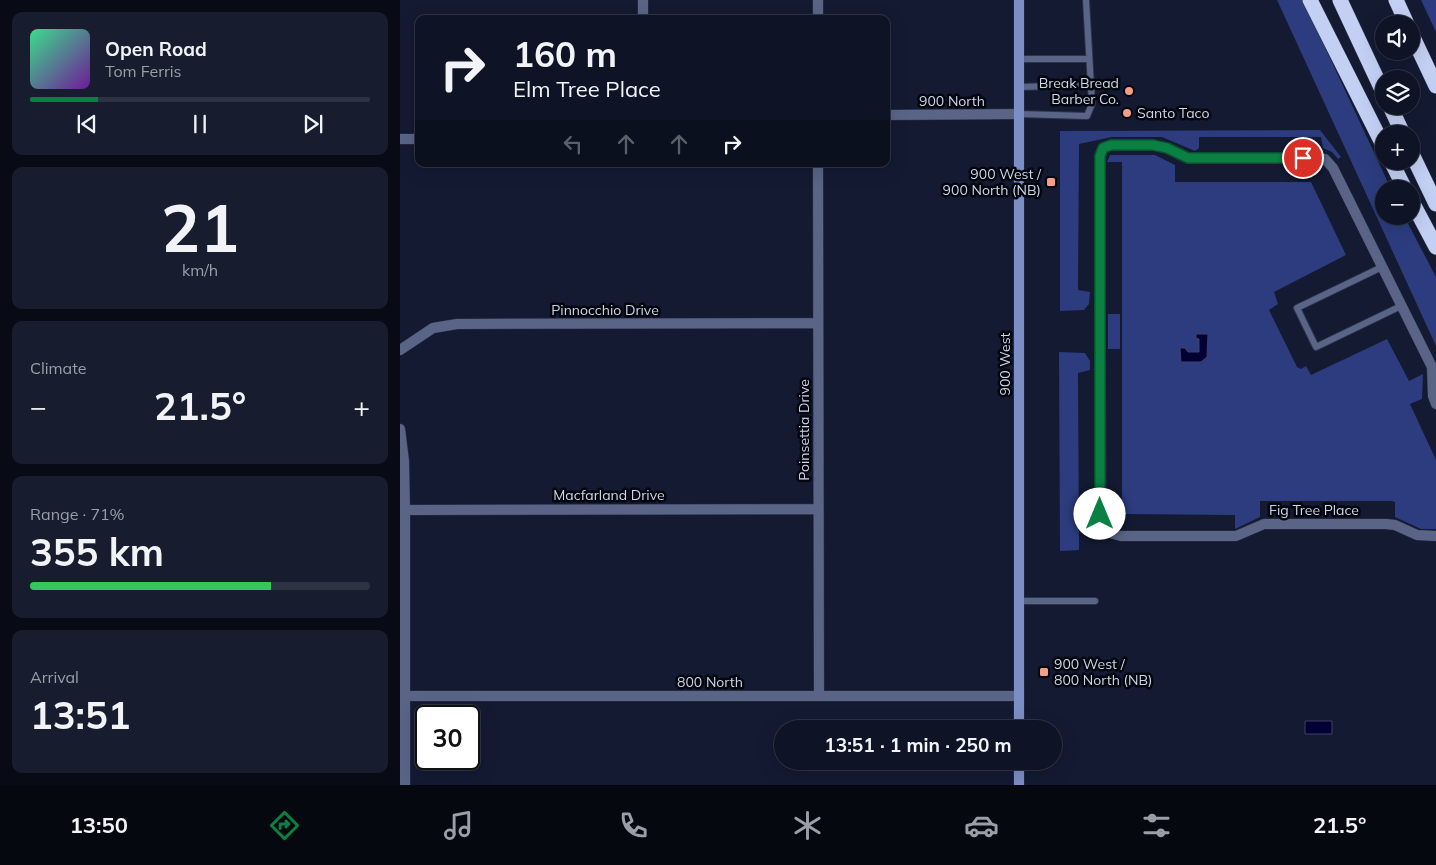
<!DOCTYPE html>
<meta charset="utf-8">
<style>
body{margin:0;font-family:Mulish,sans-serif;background:#171d2e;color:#f1f3f6;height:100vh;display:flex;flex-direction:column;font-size:19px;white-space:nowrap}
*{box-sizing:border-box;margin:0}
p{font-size:16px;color:#9b9ea7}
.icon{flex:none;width:28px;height:28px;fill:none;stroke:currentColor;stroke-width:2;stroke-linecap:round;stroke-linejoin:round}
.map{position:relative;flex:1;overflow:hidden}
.drawer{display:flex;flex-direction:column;gap:12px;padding:12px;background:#080b15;width:400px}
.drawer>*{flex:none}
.top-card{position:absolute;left:15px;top:15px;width:475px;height:152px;border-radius:10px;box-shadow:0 5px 20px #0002,0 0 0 1px #2e3343;background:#0e1426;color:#f1f3f6;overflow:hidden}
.tools{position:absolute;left:975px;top:15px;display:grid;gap:10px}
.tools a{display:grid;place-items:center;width:45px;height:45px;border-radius:50%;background:#0e1426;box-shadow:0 5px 20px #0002,0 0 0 1px #2e3343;font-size:25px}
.speed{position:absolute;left:15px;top:705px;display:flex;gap:10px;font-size:25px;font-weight:700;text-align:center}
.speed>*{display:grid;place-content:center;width:65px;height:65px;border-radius:50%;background:#0e1426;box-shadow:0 5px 20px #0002,0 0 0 1px #2e3343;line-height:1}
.speed .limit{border:2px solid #111;border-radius:8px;background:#fff;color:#111}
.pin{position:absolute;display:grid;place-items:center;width:42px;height:42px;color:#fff;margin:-21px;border:2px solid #fff;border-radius:50%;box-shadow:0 1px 5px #0007}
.me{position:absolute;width:55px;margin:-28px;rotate:0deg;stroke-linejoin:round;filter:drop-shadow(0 0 4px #0008)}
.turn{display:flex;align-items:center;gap:18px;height:105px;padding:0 15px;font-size:22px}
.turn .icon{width:65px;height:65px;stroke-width:2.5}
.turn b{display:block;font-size:35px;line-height:42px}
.lanes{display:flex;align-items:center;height:48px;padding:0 15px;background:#0003;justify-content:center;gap:25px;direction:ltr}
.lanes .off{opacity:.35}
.big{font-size:38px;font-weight:700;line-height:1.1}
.drawer .card{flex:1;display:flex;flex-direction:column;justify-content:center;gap:8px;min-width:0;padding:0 18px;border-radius:10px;background:#171d2e}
.drawer .dial{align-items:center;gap:0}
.dial b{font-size:65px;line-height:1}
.song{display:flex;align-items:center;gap:15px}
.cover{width:60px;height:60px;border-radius:8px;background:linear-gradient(135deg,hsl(150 70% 55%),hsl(280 70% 35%))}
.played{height:5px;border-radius:2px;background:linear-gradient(90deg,#0b8043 20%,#2e3343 20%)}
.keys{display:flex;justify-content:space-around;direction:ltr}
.heat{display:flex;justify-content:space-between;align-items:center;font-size:28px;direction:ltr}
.charge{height:8px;border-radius:4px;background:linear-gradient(90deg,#34c759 71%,#2e3343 0)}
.trip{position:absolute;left:374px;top:720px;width:288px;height:50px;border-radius:25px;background:#0e1426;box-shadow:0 5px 20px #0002,0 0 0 1px #2e3343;font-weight:700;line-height:50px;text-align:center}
.dock{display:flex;height:80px;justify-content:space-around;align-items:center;background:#06080f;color:#9b9ea7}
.dock .icon{width:35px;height:35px}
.dock .selected{color:#0b8043}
.dock b{font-size:22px;color:#f1f3f6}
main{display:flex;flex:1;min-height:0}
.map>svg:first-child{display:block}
</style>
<main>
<section class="drawer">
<div class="card">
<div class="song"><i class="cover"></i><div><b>Open Road</b><p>Tom Ferris</p></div></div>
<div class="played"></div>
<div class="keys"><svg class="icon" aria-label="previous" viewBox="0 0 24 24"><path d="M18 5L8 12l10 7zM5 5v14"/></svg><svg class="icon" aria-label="pause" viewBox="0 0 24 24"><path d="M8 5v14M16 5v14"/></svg><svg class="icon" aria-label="next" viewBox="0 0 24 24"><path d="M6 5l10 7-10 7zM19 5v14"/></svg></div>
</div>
<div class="card dial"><b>21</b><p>km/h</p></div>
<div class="card"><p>Climate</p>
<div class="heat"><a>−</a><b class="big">21.5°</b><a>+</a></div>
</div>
<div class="card"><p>Range · 71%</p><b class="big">355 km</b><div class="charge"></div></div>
<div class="card"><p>Arrival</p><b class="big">13:51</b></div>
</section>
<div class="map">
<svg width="1036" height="785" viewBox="0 0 1036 785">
<rect width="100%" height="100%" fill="#131a32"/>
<!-- green -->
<path fill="#2c3c7e" d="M 877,0 L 903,0 L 991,189 L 984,189 L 984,216 L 1004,216 L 1036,277 L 1036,346 Z
M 1021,0 L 1036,0 L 1036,32 Z
M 920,130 L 941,157 L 938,159 L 932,152 L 923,148 L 921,137 L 799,137 L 799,148 L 795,151 L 762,137 L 712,137 L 679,144 L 678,290 L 690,292 L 689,304 L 684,310 L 660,311 L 660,131 Z
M 710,155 L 755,155 L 775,165 L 775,182 L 911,182 L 946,255 L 874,292 L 878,304 L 869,310 L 897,367 L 901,369 L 906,366 L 911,375 L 987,339 L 1009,381 L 1023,374 L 1022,399 L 1010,404 L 1036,460 L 1036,529 L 1021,529 L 995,517 L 995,502 L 992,501 L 860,501 L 860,517 L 835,529 L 835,515 L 722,514 L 722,162 L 707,162 Z
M 708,314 L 720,314 L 720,349 L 708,349 Z
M 659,352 L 685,353 L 690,361 L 690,370 L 678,373 L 679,550 L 660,551 Z"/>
<!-- water -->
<path fill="#030034" stroke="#404069" d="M 796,334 L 808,334 L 807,357 L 801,362 L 781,362 L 780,348 L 785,348 L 788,352 L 799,352 L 799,339 L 796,338 Z
M 905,721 L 932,721 L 932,734 L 905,734 Z"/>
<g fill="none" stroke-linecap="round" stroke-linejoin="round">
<!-- service casing -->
<g stroke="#2d344b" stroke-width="8">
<path id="service" d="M 619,59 L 689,59
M 619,87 L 691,85
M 619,114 L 687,116 L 692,104 L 686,0
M 982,267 L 897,308 L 916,347 L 1001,306
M 619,601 L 695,601"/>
</g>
<!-- minor casing -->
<g stroke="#2d344b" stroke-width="11">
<path id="minor" d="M 418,0 L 418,19
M 243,19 L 243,0
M 486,115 L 619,114
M 0,139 L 19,139
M 418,164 L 419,696
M 0,350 L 33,328 L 57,324 L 418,323
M 1036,404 L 1033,396 L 1032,367 L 933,168 L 925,159 L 788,158 L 767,148 L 753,145 L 711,145 L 703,148 L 700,156 L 701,515 L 703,531 L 721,536 L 836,536 L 864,524 L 986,524 L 995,525 L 1017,535 L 1036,536
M 0,429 L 4,461 L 5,510 L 5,785
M 0,510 L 418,509
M 0,696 L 619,696"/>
</g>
<!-- secondary casing -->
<g stroke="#2d344b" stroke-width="11">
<path id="secondary" d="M 619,0 L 619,729
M 619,761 L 619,785"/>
</g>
<!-- motorway casing -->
<g stroke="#2d344b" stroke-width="16">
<path id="motorway" d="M 910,0 L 984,147
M 940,0 L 984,94
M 996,0 L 1007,24
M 1011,33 L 1036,86
M 990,106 L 1003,134
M 1011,152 L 1036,204
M 991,161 L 1005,189
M 1011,200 L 1036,247"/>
</g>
<!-- service -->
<use href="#service" stroke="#596487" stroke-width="6"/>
<!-- minor -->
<use href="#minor" stroke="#596487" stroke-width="10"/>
<!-- secondary -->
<use href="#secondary" stroke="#7c8ec6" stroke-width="10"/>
<!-- motorway -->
<use href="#motorway" stroke="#c3cff3" stroke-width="15"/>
</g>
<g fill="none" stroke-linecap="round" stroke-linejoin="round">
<!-- route casing -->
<g stroke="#07532c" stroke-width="12">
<path id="route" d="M 700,514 L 700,156 L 703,148 L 711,145 L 753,145 L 767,148 L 788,158 L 903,158"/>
</g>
<!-- route -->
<use href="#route" stroke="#0b8043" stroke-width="9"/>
</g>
<!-- markers -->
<g fill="#f49e88" stroke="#04060f" stroke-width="2">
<circle cx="729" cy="91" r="5"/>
<circle cx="727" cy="113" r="5"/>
<rect x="646" y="177" width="10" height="10" rx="2.5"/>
<rect x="639" y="667" width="10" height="10" rx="2.5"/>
</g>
<g text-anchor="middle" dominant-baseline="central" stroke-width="5" stroke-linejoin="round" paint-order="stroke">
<!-- poi labels -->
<g font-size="14" fill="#cfd5e5" stroke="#04060f" text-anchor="end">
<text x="719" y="83">Break Bread<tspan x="719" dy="16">Barber Co.</tspan></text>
<text x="737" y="113" text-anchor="start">Santo Taco</text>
<text x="641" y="174">900 West /<tspan x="641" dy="16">900 North (NB)</tspan></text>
<text x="654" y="664" text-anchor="start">900 West /<tspan x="654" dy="16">800 North (NB)</tspan></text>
</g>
<!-- street labels -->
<g font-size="14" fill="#cfd5e5" stroke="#04060f">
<text x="552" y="101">900 North</text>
<text x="205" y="310">Pinnocchio Drive</text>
<text transform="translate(605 364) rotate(-90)">900 West</text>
<text transform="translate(404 430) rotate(-90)">Poinsettia Drive</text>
<text x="209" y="495">Macfarland Drive</text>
<text x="914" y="510">Fig Tree Place</text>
<text x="310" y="682">800 North</text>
</g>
</g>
</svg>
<div class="tools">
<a><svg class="icon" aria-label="sound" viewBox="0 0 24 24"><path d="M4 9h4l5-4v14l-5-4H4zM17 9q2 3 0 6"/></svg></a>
<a><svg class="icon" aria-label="layers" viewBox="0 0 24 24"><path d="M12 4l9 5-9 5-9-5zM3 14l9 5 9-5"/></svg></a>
<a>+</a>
<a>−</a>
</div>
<div class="speed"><div class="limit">30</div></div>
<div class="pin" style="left:903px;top:158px;background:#d93025"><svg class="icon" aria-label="arrive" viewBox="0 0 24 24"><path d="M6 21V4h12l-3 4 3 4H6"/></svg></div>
<svg class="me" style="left:700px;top:514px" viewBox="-20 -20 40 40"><circle r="19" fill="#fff"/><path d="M0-13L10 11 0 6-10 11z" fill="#0b8043"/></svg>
<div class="trip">13:51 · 1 min · 250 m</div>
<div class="top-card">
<div class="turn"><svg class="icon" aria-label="right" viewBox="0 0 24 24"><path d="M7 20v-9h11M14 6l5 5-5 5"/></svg><div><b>160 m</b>Elm Tree Place</div></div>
<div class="lanes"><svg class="icon off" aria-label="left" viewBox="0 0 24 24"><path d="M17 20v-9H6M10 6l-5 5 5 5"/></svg><svg class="icon off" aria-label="ahead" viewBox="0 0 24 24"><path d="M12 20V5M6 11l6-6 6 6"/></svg><svg class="icon off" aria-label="ahead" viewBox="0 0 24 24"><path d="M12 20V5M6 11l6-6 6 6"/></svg><svg class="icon" aria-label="right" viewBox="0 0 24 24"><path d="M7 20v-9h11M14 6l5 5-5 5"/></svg></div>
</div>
</div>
</main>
<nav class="dock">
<b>13:50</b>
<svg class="icon selected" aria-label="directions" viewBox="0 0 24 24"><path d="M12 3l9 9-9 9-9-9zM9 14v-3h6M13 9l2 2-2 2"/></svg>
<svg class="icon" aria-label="music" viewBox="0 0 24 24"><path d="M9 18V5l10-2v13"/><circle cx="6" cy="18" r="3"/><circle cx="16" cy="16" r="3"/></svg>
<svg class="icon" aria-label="phone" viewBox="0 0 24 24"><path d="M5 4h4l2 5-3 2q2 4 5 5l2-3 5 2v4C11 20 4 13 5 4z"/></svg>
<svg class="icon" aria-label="climate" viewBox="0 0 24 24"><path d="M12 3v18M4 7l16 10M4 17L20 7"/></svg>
<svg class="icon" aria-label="car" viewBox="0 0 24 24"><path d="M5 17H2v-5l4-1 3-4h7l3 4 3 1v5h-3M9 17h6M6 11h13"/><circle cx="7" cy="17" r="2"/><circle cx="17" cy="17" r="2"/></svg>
<svg class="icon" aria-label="filters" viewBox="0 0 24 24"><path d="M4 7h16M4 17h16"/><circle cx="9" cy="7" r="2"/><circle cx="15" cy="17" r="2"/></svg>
<b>21.5°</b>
</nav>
